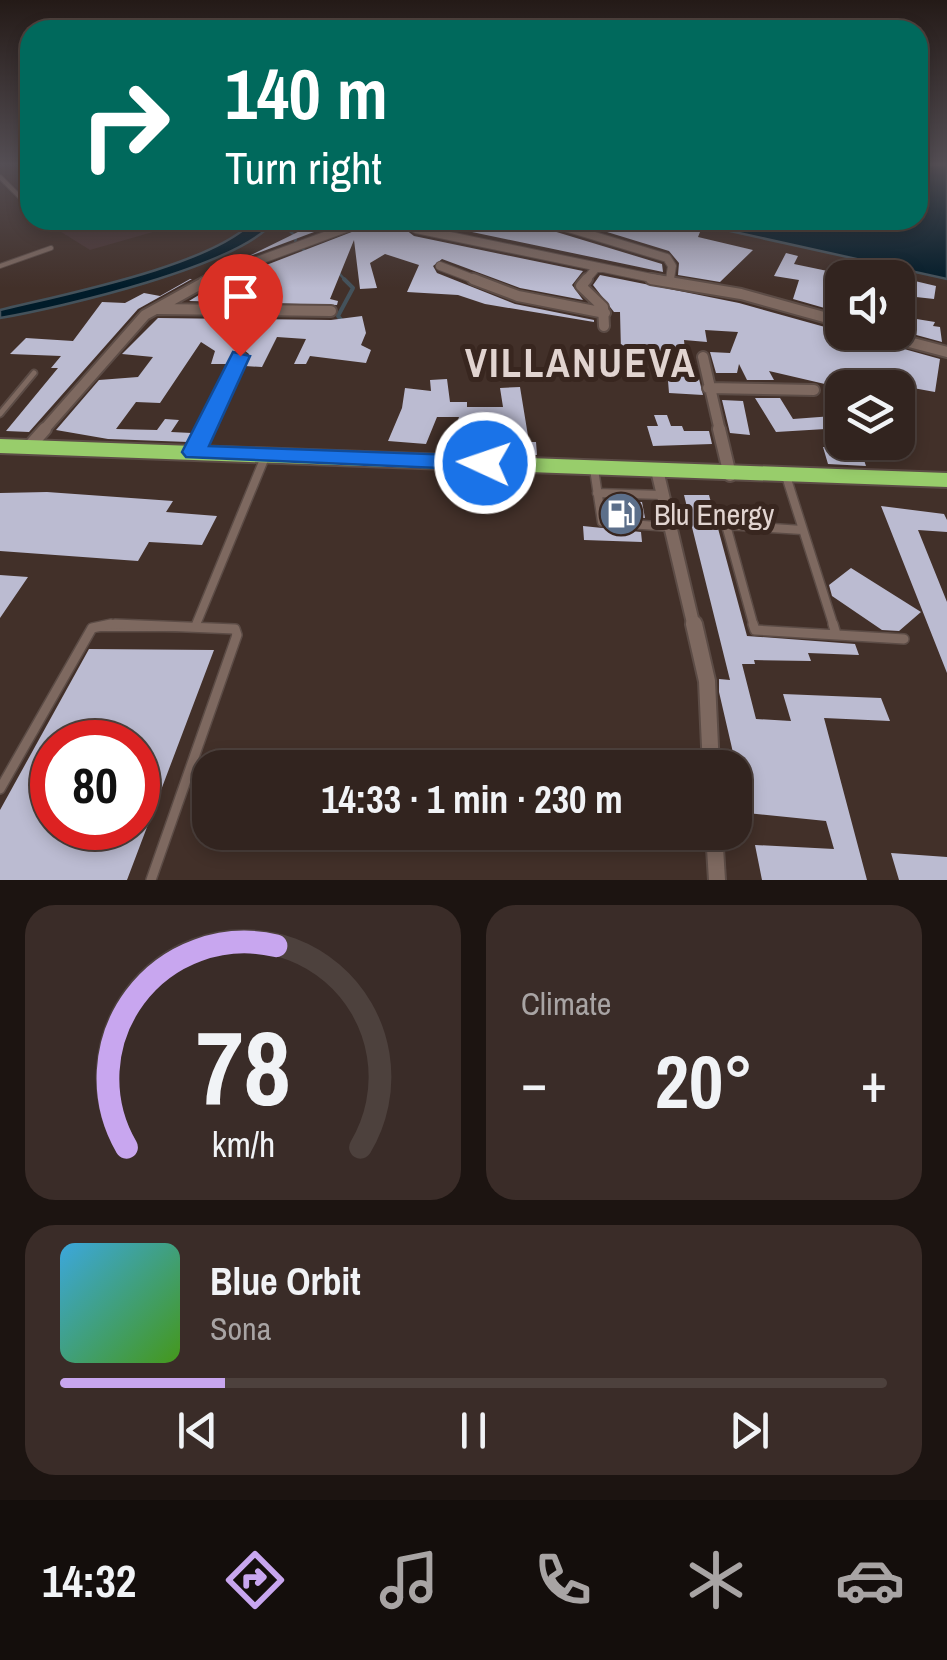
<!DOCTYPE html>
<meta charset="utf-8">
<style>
body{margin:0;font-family:"Archivo Narrow",sans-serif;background:#3a2c28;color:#f1f3f6;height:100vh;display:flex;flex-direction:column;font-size:38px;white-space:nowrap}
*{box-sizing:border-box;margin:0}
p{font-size:32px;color:#a8a4a4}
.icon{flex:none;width:55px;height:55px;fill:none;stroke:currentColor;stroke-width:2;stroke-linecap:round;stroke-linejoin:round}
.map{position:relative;height:880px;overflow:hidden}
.sheet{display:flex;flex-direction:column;gap:25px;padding:25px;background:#1c1411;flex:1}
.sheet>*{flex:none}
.hud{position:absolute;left:20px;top:20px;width:908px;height:210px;border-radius:30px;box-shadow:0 5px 15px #0003,0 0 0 2px #4d413d;background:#00695c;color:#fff;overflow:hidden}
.controls{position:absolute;left:825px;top:260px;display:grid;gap:20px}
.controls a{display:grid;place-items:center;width:90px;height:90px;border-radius:20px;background:#32241f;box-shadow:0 5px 15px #0003,0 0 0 2px #4d413d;font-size:50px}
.speed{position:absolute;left:30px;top:720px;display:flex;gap:20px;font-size:50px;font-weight:700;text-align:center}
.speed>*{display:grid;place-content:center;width:130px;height:130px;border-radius:50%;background:#32241f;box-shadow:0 5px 15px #0003,0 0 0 2px #4d413d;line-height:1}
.speed .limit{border:15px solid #d22;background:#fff;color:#111}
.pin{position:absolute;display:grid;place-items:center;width:85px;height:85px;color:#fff;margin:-102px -42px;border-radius:50% 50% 50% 0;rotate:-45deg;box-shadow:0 0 10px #0007}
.pin .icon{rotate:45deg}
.me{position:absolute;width:110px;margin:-55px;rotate:273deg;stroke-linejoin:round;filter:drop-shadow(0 0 8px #0008)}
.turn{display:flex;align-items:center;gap:35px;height:210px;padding:0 40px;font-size:45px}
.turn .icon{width:130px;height:130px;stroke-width:2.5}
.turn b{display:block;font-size:70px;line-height:85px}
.big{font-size:75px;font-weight:800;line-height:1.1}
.sheet .card{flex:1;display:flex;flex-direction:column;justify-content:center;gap:15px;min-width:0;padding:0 35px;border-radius:30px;background:#3a2c28}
.sheet .dial{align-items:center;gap:0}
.dial svg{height:260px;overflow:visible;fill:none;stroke:#4d413d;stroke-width:7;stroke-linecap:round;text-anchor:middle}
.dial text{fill:#f1f3f6;stroke:none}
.song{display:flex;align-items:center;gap:30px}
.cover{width:120px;height:120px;border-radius:15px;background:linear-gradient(135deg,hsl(200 70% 55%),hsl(100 70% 35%))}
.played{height:10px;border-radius:5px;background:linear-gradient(90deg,#c8a6ef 20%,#4d413d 20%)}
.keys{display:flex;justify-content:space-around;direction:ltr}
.heat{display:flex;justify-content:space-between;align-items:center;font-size:55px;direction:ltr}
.sheet .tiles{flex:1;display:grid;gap:25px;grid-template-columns:1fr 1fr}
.card:last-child{grid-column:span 2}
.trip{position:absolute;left:192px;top:750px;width:560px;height:100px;border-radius:30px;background:#32241f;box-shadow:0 5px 15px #0003,0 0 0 2px #4d413d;font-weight:800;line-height:100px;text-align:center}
.dock{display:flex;height:160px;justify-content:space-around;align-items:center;background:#140e0c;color:#a8a4a4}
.dock .icon{width:70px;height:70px}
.dock .current{color:#c8a6ef}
.dock b{font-size:45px;color:#f1f3f6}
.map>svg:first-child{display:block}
</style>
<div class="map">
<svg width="947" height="880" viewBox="0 0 947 880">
<rect width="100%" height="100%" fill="#423029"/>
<!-- industrial -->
<path fill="#4b3635" d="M 42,220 L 195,220 L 90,250 Z"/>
<!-- water -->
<path fill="#001b29" stroke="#44525b" stroke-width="2.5" d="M 918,165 L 947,165 L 947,279 L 680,220 L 918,220 Z
M 254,220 L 275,220 C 242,266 58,308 0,318 L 0,310 C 61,295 215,265 254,220 Z"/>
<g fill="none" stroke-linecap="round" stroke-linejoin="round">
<!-- stream-far1 -->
<path stroke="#44525b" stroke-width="2.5" d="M 269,222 L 284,225 L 296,237 L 295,244 L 308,253
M 337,271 L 346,281"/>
<!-- stream -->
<path stroke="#44525b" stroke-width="4" d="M 342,321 L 338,316 L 353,288 L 344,279"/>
</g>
<!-- building -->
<path fill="#bbbbd1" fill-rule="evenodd" d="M 285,220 L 346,220 L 247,257 L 304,229 Z
M 381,220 L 393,220 L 414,236 L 583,271 L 572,285 L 583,300 L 520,288 L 442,259 L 433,266 L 437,273 L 515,304 L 594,320 L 594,322 L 485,304 L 458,295 L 407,292 L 419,265 L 385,254 L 370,263 L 377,288 L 360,289 L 354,240 L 330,299 L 338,301 L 337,305 L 189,301 L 217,284 L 375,223 L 381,225 Z
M 415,220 L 535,220 L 540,227 L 662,264 L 663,272 Z
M 568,220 L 623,220 L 619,223 L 645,229 L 650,224 L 688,229 L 700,232 L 698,237 L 753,250 L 720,282 L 678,275 L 679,263 L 669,251 Z
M 786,253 L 798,256 L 794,264 L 842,274 L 842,313 L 793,299 L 799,280 L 774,276 Z
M 600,275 L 739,303 L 940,359 L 935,392 L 902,386 L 915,410 L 901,409 L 898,388 L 842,388 L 769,371 L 774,380 L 747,380 L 739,364 L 737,373 L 716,373 L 710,352 L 730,353 L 738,332 L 705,330 L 707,342 L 684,340 L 686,362 L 695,363 L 703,395 L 669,393 L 666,356 L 621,351 L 620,312 L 614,312 L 593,285 Z
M 898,277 L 936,286 L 934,299 L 898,295 Z
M 190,279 L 192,279 L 138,309 L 29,432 L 6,431 L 58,368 L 51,368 L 61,356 L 10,354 L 26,338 L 73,341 L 102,302 L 125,303 L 144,293 L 160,296 Z
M 362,316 L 366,333 L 361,345 L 371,350 L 366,363 L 310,356 L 306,364 L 294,364 L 306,339 L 277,337 L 262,367 L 245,366 L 249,354 L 240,347 L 226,364 L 211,364 L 215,351 L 201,342 L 160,403 L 136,402 L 116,429 L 157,430 L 165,419 L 179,420 L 171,432 L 192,433 L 188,442 L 108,439 L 56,430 L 99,380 L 138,377 L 153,357 L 122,354 L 158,318 L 331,320 Z
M 898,316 L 935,322 L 933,326 L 940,327 L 942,342 L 898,330 Z
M 447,379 L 450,402 L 467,402 L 467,407 L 503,407 L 500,388 L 520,387 L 529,442 L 536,442 L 537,455 L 504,453 L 502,438 L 452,438 L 459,417 L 437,417 L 426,444 L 388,441 L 402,408 L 405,388 L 431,391 L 430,380 Z
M 755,398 L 780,398 L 793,419 L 833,416 L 842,428 L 776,432 Z
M 722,400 L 743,401 L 750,435 L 730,433 Z
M 654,415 L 667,415 L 671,426 L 682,426 L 684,431 L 709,431 L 712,444 L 653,446 L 647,426 L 658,426 Z
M 823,447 L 861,451 L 866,466 L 828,464 Z
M 47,492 L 173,501 L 166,512 L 217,516 L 202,545 L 149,542 L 138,561 L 0,551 L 0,493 Z
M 684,495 L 709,495 L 747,636 L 855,644 L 859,655 L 808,653 L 811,661 L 754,660 L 755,664 L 742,664 L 756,719 L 791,721 L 783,694 L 881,698 L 890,721 L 824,718 L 867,880 L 762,880 L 755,845 L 834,849 L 826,821 L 747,813 L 719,692 L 719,679 L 730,680 Z
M 608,501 L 642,502 L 645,518 L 609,515 Z
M 881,506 L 944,514 L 947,520 L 947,532 L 918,530 L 947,602 L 947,673 Z
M 583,526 L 641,532 L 642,542 L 584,540 Z
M 851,568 L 921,612 L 899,631 L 882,630 L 832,596 L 829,585 Z
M 0,575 L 28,577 L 0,618 Z
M 89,649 L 214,650 L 127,880 L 0,880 L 0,810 ZM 52,742 L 138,742 L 138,828 L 52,828 Z
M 891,853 L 947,857 L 947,880 L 899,880 Z"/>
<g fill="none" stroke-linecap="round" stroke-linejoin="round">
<!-- lane-far3 casing -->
<g stroke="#5c4c46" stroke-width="6">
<path id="lane-far3" d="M 0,177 L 30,207
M 0,266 L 51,248"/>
</g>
<!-- lane-far2 casing -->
<g stroke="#5c4c46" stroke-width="9">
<path id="lane-far2" d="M 0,414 L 34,373"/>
</g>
<!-- lane-far1 casing -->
<g stroke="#5c4c46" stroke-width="11">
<path id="lane-far1" d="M 594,469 L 602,522 L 670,527
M 786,476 L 834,627
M 597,493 L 662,495
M 99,627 L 177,627
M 195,627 L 265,457
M 754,627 L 726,525 L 802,530"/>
</g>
<!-- lane casing -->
<g stroke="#5c4c46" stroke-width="12">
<path id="lane" d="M 115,624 L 235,629 L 237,635 L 151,880
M 753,624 L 755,630 L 904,639
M 833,624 L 836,634
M 0,789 L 92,628 L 111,624"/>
</g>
<!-- street-far3 casing -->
<g stroke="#5c4c46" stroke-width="10">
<path id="street-far3" d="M 400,220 L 416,229 L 666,281
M 542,220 L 667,258 L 672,266 L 670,279
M 440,266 L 479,281
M 203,281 L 368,220
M 585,281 L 596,268"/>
</g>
<!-- street-far2 casing -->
<g stroke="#5c4c46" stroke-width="14">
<path id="street-far2" d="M 473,279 L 518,296 L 605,313
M 587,279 L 581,286 L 603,307 L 604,326
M 651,279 L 741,294 L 842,322
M 157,309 L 331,311
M 871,332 L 947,352
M 703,357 L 720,431
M 708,388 L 814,390
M 43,431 L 145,315 L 210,279
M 204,431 L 240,356"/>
</g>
<!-- street-far1 casing -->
<g stroke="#5c4c46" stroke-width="16">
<path id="street-far1" d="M 719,429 L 730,475
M 29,447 L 45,429
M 194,452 L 205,429
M 657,470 L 694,627"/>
</g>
<!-- street casing -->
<g stroke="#5c4c46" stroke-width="20">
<path id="street" d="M 694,624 L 707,681 L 711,768
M 714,832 L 717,880"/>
</g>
<!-- highway casing -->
<g stroke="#5c4c46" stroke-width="4">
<path id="highway" d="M 0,439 L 947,473 L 947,487 L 0,453 Z"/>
</g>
<!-- lane-far3 -->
<use href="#lane-far3" stroke="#7e6960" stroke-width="4"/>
<!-- lane-far2 -->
<use href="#lane-far2" stroke="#7e6960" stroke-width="5"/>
<!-- lane-far1 -->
<use href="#lane-far1" stroke="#7e6960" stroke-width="8"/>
<!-- lane -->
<use href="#lane" stroke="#7e6960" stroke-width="9"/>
<!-- street-far3 -->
<use href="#street-far3" stroke="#7e6960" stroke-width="8"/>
<!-- street-far2 -->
<use href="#street-far2" stroke="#7e6960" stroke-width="10"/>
<!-- street-far1 -->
<use href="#street-far1" stroke="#7e6960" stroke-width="12"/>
<!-- street -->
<use href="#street" stroke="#7e6960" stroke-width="16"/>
<!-- highway -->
<use href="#highway" fill="#98cd6b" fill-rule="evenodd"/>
</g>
<!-- sky -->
<linearGradient id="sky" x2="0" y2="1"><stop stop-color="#241a17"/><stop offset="0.57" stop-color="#544e54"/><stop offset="1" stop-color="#544e54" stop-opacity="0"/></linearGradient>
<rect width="947" height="288" fill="url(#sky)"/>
<!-- route -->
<path fill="#1a73e8" stroke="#114b97" stroke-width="2.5" d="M 233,352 L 250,356 L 209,446 L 485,456 L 497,463 L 485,470 L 186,457 L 182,452 Z"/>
<!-- icons -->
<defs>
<g id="fuel-disc" transform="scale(2.25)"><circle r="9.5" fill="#5c6f8a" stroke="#38261f"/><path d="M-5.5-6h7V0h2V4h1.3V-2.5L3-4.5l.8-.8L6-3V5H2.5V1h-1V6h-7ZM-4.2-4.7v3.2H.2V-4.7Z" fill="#fff"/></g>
</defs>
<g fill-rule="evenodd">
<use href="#fuel-disc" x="621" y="514"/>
</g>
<g text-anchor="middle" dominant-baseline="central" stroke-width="10" stroke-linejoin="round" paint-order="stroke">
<!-- poi labels -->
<g font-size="30" fill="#e1d4d0" stroke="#38261f" text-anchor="start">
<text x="654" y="514">Blu Energy</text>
</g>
<!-- district labels -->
<g font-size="40" font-weight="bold" letter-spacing="2.5" fill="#e1d4d0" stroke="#38261f">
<text x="581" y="362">VILLANUEVA</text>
</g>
</g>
</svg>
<div class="controls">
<a><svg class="icon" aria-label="sound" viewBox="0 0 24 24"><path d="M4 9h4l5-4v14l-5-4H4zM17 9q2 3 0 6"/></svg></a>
<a><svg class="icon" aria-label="layers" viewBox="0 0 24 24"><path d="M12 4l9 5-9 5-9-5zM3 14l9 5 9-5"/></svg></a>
</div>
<div class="speed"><div class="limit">80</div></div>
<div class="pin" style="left:240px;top:356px;background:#d93025"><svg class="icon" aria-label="arrive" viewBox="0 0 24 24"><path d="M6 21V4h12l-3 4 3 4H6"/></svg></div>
<svg class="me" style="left:485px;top:463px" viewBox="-20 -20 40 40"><circle r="17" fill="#1a73e8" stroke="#fff" stroke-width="3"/><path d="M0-11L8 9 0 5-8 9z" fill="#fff"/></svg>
<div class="trip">14:33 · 1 min · 230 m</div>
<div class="hud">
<div class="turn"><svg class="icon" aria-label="right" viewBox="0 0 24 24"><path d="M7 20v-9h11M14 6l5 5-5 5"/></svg><div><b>140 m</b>Turn right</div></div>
</div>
</div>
<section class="sheet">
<div class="tiles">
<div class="card dial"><svg viewBox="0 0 100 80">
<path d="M14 69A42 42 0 1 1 86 69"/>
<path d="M14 69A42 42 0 0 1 60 7" stroke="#c8a6ef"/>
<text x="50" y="56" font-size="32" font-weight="700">78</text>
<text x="50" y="72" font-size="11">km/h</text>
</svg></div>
<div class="card"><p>Climate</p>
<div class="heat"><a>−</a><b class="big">20°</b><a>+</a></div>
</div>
<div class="card">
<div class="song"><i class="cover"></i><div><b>Blue Orbit</b><p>Sona</p></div></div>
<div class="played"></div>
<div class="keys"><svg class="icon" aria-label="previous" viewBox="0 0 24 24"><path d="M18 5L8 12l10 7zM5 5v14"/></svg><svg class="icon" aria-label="pause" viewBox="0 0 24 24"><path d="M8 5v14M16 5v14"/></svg><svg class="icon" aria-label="next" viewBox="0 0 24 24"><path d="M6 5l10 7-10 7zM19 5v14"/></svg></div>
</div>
</div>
</section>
<nav class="dock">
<b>14:32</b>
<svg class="icon current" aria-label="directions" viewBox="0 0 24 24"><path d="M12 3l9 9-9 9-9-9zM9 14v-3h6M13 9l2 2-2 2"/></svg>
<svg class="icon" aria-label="music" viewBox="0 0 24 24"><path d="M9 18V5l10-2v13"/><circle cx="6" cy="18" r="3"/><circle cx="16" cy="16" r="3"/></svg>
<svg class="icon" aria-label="phone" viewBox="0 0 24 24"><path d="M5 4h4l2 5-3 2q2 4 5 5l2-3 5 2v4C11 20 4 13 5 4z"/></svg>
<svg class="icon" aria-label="climate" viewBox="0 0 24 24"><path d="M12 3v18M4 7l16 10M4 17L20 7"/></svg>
<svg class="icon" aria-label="car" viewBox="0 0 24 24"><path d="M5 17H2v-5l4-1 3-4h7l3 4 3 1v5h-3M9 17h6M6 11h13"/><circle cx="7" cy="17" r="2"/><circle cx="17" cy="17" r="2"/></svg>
</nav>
